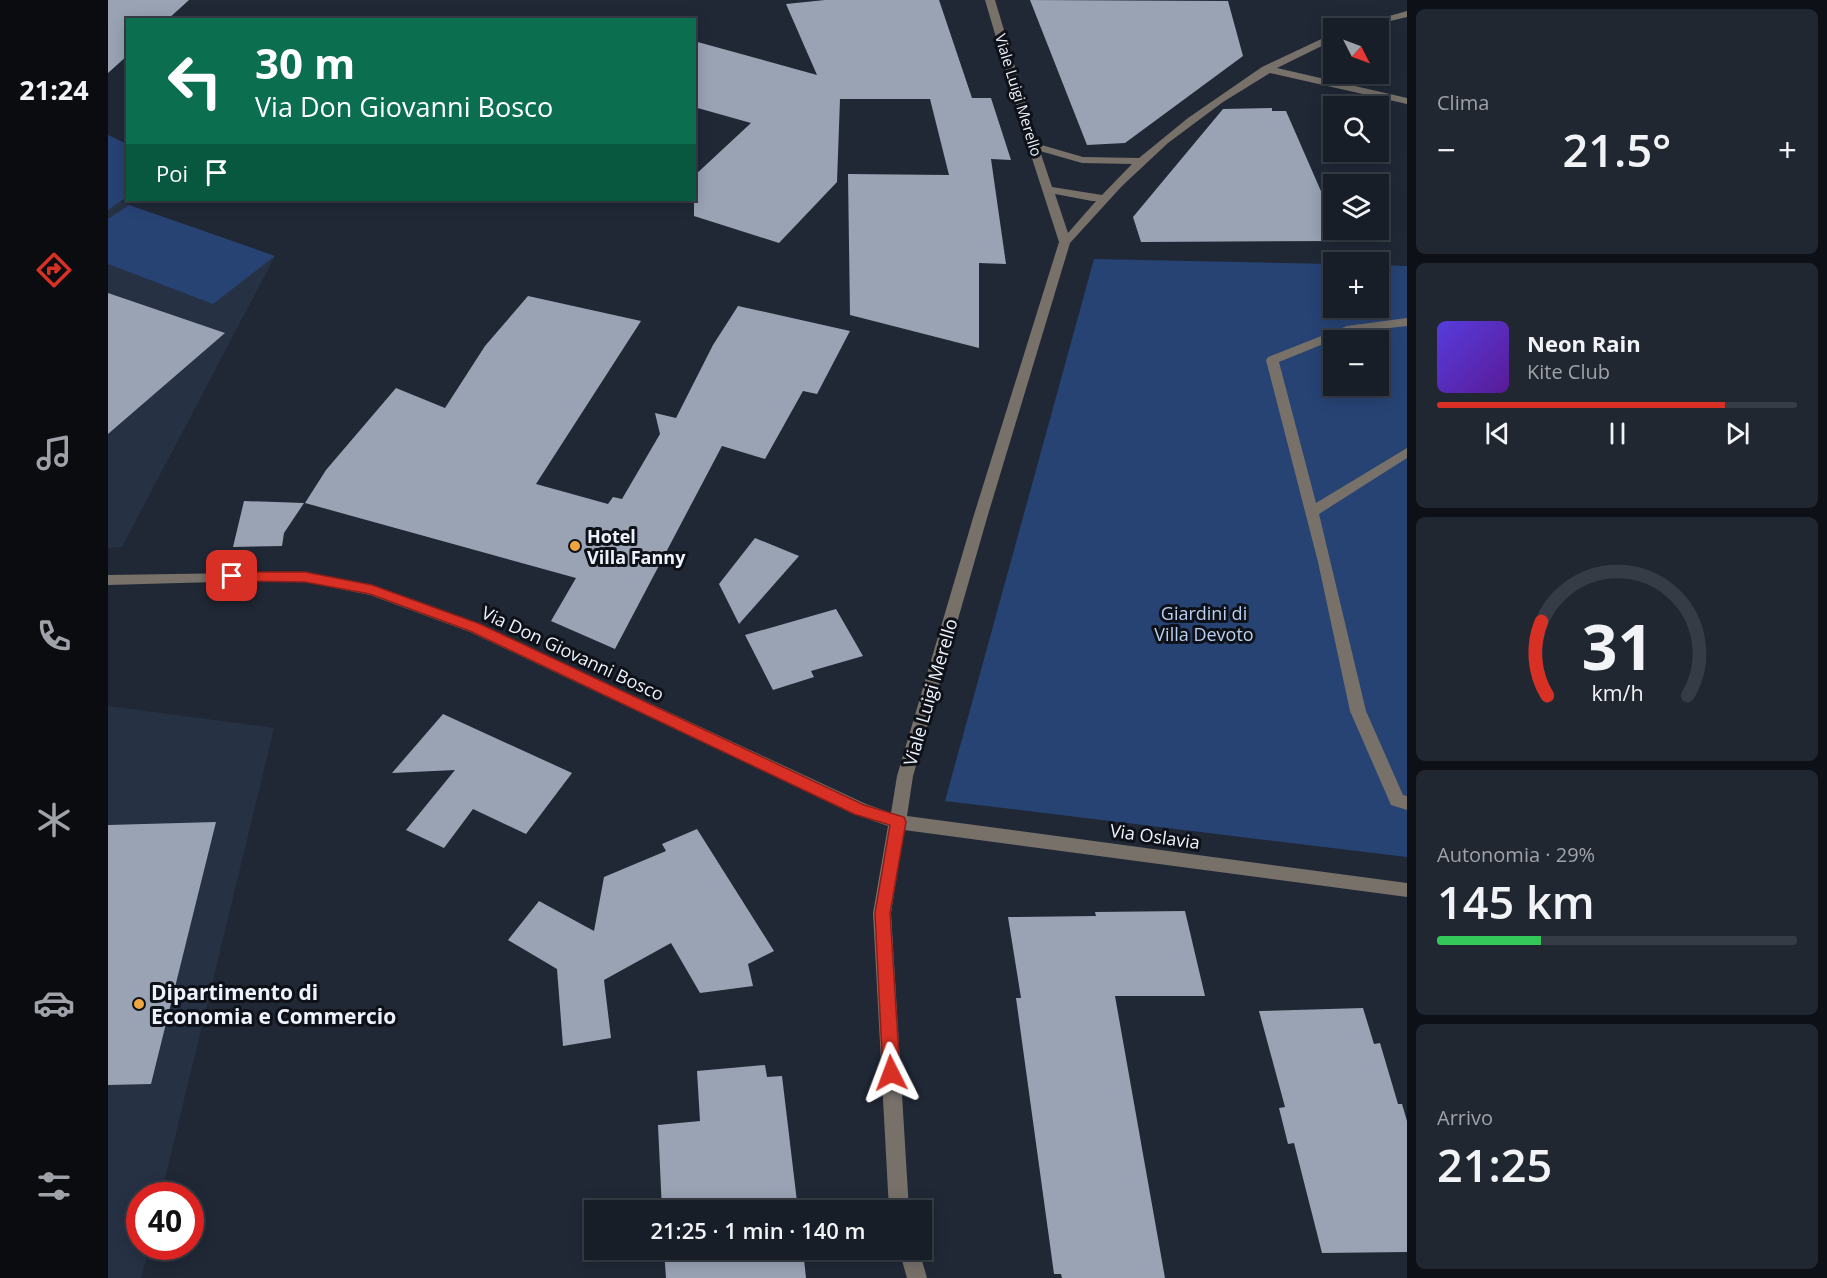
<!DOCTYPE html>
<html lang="it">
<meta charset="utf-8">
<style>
body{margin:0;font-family:"Open Sans",sans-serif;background:#212730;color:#f1f3f6;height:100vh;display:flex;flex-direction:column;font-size:22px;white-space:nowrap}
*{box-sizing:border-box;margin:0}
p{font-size:20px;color:#9fa2a8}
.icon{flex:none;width:33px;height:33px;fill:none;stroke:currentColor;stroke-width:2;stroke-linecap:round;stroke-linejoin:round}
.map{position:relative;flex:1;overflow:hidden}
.panel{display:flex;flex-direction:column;gap:9px;padding:9px;background:#0d1016;width:420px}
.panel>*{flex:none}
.top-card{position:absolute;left:18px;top:18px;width:570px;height:183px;border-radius:0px;box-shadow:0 3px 15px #0003,0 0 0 2px #363c45;background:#0b6e4f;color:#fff;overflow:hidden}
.needle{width:39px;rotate:132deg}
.fabs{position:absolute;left:1215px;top:18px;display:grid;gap:12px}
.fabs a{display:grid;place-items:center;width:66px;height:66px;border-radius:0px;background:#181e28;box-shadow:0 3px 15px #0003,0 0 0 2px #363c45;font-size:30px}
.speed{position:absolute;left:18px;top:1182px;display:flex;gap:12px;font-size:30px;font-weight:700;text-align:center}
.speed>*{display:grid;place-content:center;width:78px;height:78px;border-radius:50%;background:#181e28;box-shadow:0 3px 15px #0003,0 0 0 2px #363c45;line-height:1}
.speed .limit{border:9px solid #d22;background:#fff;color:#111}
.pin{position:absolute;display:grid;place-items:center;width:51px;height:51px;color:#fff;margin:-26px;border-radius:12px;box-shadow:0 3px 9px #0006}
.me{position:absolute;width:66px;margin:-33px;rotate:357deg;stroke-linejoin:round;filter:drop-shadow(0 0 4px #0008)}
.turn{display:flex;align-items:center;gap:21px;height:126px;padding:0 30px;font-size:27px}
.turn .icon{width:78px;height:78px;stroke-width:2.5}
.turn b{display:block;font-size:42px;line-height:51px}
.then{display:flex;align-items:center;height:57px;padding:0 30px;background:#0003;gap:12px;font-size:22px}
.big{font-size:45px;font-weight:600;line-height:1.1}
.panel .card{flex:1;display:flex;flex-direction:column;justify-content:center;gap:9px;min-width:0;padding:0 21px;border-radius:9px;background:#212730}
.panel .dial{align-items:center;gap:0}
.dial svg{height:156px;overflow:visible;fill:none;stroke:#363c45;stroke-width:7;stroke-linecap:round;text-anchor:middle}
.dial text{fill:#f1f3f6;stroke:none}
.song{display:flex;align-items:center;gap:18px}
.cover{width:72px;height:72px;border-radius:9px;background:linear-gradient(135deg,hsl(250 70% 55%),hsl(270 70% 35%))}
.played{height:6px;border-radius:3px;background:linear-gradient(90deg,#d93025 80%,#363c45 80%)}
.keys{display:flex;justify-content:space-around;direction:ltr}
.heat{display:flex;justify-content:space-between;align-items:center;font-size:33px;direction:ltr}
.charge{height:9px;border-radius:4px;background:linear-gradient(90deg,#34c759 29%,#363c45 0)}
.trip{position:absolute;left:476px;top:1200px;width:348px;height:60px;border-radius:0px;background:#181e28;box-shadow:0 3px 15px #0003,0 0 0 2px #363c45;font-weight:600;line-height:60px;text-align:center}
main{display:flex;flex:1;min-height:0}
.dock{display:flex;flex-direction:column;width:108px;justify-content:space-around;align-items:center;background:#0a0c10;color:#9fa2a8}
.dock .icon{width:42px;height:42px}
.dock .active{color:#d93025}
.dock b{font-size:27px;color:#f1f3f6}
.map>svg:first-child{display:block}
</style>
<main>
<nav class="dock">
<b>21:24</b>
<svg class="icon active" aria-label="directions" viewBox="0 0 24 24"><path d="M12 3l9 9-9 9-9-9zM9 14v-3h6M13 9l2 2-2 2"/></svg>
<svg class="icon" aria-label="music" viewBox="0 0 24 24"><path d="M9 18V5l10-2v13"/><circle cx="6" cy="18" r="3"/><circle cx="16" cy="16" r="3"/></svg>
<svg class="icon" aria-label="phone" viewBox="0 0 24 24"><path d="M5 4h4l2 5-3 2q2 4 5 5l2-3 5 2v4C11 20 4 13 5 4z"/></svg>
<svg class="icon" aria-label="climate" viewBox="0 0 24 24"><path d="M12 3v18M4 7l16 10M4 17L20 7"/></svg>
<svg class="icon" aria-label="car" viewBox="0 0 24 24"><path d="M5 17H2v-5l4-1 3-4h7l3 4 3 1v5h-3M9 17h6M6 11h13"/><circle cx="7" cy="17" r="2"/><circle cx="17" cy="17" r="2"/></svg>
<svg class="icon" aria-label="filters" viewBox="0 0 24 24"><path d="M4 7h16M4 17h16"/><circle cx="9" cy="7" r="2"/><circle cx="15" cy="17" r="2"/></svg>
</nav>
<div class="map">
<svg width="1299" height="1278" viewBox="0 0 1299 1278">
<rect width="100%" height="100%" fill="#202836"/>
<!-- built -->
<path fill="#263144" d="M 0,135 L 19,144 L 19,196 L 13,202 L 167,256 L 14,547 L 0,548 Z
M 0,706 L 166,728 L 53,1195 L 32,1196 L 32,1246 L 41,1247 L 33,1278 L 0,1278 Z"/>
<!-- green -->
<path fill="#274374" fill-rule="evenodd" d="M 0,135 L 19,144 L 20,196 L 0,210 Z
M 21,205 L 167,256 L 105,304 L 0,264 L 0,219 Z
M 986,259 L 1225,264 L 1226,308 L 1270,308 L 1271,265 L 1299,266 L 1299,857 L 837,801 ZM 1226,340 L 1270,340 L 1270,386 L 1226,386 Z"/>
<!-- building -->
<path fill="#99a3b4" d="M 0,0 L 81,0 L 59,20 L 20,20 L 20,55 L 0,73 Z
M 717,0 L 831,0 L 864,98 L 883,98 L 903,160 L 883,159 L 898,264 L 871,263 L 871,348 L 742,315 L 740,174 L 841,175 L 822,99 L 732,99 L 729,182 L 671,243 L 586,216 L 586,176 L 643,123 L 586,107 L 586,41 L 709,75 L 678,4 Z
M 922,0 L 1120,1 L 1135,56 L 1017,143 L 979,145 Z
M 1164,108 L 1164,111 L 1178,111 L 1226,221 L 1226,230 L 1229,230 L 1234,241 L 1033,242 L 1025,217 L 1115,109 Z
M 0,293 L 117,333 L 0,434 Z
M 420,296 L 533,321 L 428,484 L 500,504 L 505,497 L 514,499 L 552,434 L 547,413 L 568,418 L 605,345 L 630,306 L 742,331 L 709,394 L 695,391 L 657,459 L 614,446 L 507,649 L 443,621 L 468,578 L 197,503 L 218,470 L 288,388 L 337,408 L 377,346 Z
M 136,501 L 196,503 L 176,533 L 174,546 L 125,547 Z
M 647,538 L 691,556 L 631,624 L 611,584 Z
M 728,609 L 755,656 L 703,671 L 706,677 L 665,690 L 637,635 Z
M 335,714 L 464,773 L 418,834 L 365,809 L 336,848 L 298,830 L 347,770 L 284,773 Z
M 108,822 L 43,1084 L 0,1085 L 0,825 Z
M 589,829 L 666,951 L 640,964 L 645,986 L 592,993 L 563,943 L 496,980 L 503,1038 L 455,1046 L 449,969 L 400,940 L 431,901 L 486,931 L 496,877 L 558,851 L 554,844 Z
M 1077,911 L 1097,996 L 1007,996 L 1057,1278 L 954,1278 L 953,1274 L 946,1274 L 908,998 L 913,998 L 900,917 L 988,916 L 987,912 Z
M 1255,1008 L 1266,1044 L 1272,1043 L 1290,1104 L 1294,1104 L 1299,1121 L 1299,1252 L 1214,1253 L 1186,1143 L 1180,1144 L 1171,1108 L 1177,1107 L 1151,1011 Z
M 657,1065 L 659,1077 L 674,1076 L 690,1210 L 554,1210 L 550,1125 L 592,1121 L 589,1071 Z
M 556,1250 L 695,1250 L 698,1278 L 558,1278 Z"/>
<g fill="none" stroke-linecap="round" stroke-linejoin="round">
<!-- minor -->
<path fill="#77716a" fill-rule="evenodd" d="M 877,0 L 887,0 L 930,144 L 975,157 L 1031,158 L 1080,118 L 1154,67 L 1226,33 L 1226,40 L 1169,68 L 1299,98 L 1299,104 L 1162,73 L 1115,102 L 1060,143 L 1014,186 L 962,243 L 879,518 L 805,776 L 799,816 L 1299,883 L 1299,897 L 796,830 L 783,913 L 801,1210 L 781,1210 L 765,913 L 780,826 L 746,814 L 362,632 L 262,595 L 197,582 L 144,581 L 0,585 L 0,575 L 197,572 L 264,585 L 372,624 L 758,804 L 783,813 L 789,776 L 865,518 L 951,242 L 920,146 ZM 932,151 L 974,163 L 1024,164 L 994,195 L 944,187 ZM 947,194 L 984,201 L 988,201 L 960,233 Z
M 1299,11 L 1299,17 L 1253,28 L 1239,28 Z
M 1299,318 L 1299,326 L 1245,332 L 1171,362 L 1208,503 L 1299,448 L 1299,458 L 1211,514 L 1258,711 L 1295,795 L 1299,796 L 1299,810 L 1283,805 L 1242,711 L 1210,562 L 1158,360 L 1160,357 L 1239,326 Z
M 791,1250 L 811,1250 L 819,1278 L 799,1278 Z"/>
</g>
<!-- route -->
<path fill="#d93025" stroke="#8d1f18" stroke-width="1.5" d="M 124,572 L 197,572 L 264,585 L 372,624 L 756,805 L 796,817 L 798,822 L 782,913 L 792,1073 L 790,1079 L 783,1081 L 777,1079 L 775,1073 L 767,913 L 782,825 L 746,814 L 362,631 L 262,594 L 197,582 L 124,581 L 117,576 Z"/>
<!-- markers -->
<g fill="#f0a63e" stroke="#0e1117" stroke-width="2">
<circle cx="467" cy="546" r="6"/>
<circle cx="31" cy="1004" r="6"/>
</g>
<g text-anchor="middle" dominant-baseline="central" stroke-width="6" stroke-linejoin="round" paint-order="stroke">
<!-- far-street labels -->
<g font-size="15" fill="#edf2fc" stroke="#0e1117">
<text transform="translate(911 95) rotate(73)">Viale Luigi Merello</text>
</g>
<!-- poi labels -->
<g font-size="18" font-weight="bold" fill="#edf2fc" stroke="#0e1117" text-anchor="start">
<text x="479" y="536">Hotel<tspan x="479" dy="21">Villa Fanny</tspan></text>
</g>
<!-- park labels -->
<g font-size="18" fill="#bacff2" stroke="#0e1117">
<text x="1096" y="613">Giardini di<tspan x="1096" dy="21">Villa Devoto</tspan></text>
</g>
<!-- street labels -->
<g font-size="18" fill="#edf2fc" stroke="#0e1117">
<text transform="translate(465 653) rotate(25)">Via Don Giovanni Bosco</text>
<text transform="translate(822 692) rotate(-74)">Viale Luigi Merello</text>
<text transform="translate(1047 836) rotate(8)">Via Oslavia</text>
</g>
<!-- near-poi labels -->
<g font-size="21" font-weight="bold" fill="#edf2fc" stroke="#0e1117" text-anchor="start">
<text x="43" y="992">Dipartimento di<tspan x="43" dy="24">Economia e Commercio</tspan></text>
</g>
</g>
</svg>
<div class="fabs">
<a><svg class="needle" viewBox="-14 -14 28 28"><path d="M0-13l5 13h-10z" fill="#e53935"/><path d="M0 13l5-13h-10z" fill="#9fa2a8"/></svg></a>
<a><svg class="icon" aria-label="search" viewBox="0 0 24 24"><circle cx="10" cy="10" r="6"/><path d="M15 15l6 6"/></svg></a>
<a><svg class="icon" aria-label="layers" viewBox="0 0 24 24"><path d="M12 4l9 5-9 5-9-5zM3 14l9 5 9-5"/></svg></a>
<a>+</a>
<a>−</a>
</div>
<div class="speed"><div class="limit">40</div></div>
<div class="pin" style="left:124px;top:576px;background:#d93025"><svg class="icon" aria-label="arrive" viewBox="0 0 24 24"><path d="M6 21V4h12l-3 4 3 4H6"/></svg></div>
<svg class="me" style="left:783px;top:1073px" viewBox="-20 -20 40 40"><path d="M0-17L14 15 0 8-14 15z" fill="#d93025" stroke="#fff" stroke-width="4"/></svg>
<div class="trip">21:25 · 1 min · 140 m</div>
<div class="top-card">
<div class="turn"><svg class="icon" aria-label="left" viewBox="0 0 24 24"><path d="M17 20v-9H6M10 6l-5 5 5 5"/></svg><div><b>30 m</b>Via Don Giovanni Bosco</div></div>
<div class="then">Poi<svg class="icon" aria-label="arrive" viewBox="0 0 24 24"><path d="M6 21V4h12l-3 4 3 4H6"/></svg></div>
</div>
</div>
<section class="panel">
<div class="card"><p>Clima</p>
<div class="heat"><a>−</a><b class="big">21.5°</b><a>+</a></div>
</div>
<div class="card">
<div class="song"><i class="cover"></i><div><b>Neon Rain</b><p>Kite Club</p></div></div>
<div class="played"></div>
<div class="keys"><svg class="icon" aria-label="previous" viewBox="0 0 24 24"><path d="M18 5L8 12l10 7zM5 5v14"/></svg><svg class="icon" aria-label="pause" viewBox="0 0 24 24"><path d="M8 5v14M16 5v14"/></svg><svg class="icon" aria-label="next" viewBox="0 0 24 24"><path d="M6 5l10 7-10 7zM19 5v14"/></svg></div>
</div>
<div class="card dial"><svg viewBox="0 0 100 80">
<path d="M14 69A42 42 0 1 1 86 69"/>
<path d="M14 69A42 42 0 0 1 11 31" stroke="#d93025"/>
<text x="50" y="56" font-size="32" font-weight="700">31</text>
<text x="50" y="72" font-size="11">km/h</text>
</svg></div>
<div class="card"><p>Autonomia · 29%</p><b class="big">145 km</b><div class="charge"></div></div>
<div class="card"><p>Arrivo</p><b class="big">21:25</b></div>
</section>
</main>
